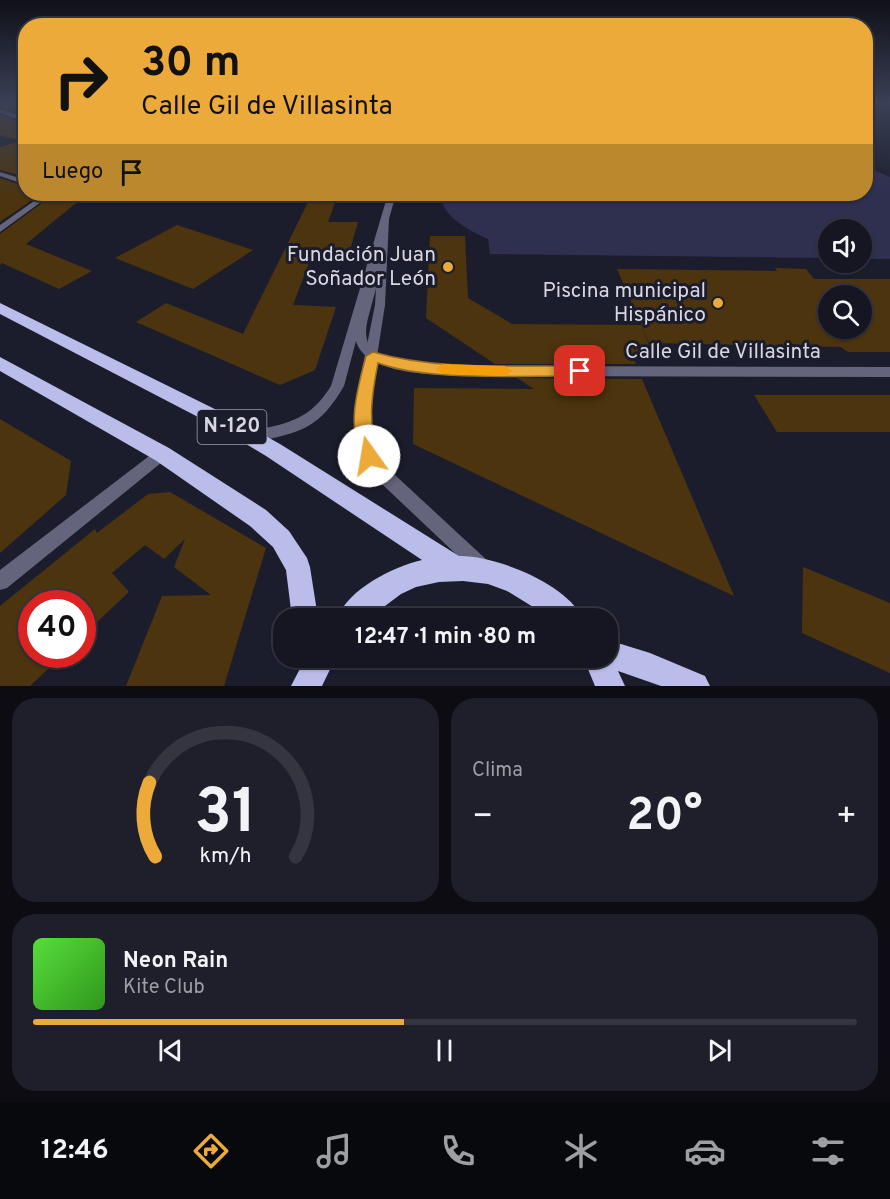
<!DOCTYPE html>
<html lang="es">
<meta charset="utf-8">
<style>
body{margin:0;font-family:Overpass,sans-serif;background:#1e1f2a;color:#f1f3f6;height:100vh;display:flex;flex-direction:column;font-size:22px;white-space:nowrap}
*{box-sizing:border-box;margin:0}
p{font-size:20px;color:#9d9fa5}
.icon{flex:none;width:33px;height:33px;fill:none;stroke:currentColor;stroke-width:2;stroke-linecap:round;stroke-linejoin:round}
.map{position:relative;height:686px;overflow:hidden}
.panel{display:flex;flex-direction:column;gap:12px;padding:12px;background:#0c0c12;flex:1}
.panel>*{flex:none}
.top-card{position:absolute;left:18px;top:18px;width:855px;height:183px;border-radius:24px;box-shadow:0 2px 4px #0004,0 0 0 2px #34353f;background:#ebaa39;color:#111;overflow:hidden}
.buttons{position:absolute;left:818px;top:219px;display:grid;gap:12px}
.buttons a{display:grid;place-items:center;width:54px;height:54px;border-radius:50%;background:#151621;box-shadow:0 2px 4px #0004,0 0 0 2px #34353f;font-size:30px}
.speed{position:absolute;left:18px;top:590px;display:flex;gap:12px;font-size:30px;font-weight:700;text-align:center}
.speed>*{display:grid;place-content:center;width:78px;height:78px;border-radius:50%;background:#151621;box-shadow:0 2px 4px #0004,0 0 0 2px #34353f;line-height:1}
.speed .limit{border:9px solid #d22;background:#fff;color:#111}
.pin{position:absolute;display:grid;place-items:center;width:51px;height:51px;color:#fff;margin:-26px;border-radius:12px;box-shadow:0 3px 9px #0006}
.me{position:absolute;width:66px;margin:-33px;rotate:347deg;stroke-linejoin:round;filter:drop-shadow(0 0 4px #0008)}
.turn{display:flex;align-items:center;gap:21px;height:126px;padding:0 24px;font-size:27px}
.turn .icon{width:78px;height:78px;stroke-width:2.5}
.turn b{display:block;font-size:42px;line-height:51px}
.then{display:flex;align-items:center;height:57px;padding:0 24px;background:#0003;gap:12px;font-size:22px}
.big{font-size:45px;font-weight:700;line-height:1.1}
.panel .card{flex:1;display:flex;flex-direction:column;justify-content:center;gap:9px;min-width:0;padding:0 21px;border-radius:24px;background:#1e1f2a}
.panel .dial{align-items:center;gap:0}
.dial svg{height:156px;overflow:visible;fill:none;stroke:#34353f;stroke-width:7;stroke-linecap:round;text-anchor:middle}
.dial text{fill:#f1f3f6;stroke:none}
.song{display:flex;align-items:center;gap:18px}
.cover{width:72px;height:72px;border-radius:9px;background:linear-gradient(135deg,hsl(110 70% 55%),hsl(110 70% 35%))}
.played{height:6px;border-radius:3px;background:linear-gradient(90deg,#ebaa39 45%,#34353f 45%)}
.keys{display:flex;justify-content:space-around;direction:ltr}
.heat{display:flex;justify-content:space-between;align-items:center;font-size:33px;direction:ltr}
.panel .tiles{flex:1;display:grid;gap:12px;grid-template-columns:1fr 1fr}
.card:last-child{grid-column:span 2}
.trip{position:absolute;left:273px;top:608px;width:345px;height:60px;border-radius:24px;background:#151621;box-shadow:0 2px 4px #0004,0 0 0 2px #34353f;font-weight:700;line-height:60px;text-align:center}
.dock{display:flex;height:96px;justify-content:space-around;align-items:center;background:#08090d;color:#9d9fa5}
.dock .icon{width:42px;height:42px}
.dock .current{color:#ebaa39}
.dock b{font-size:27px;color:#f1f3f6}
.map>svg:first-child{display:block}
</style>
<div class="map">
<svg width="890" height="686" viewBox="0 0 890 686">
<rect width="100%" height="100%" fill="#1c1d2c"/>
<!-- green -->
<path fill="#2f2f50" d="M 866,167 L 890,177 L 890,259 L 861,259 L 861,230 L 828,230 L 828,258 L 490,254 L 488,239 C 470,231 440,216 441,194 L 866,194 Z"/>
<!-- building -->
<path fill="#4c350e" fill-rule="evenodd" d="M 20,102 L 26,102 L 26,115 L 1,107 Z
M 0,115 L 26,124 L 26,177 L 0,170 L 0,147 L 21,141 L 0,135 Z
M 0,178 L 26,187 L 26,194 L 41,194 L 0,222 Z
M 54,194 L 87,194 L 26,244 L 92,271 L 59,289 L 2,263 L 0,265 L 0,234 Z
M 312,194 L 338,194 L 328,222 L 358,222 L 347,261 L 310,260 L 293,305 L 336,307 L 315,370 L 280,385 L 136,322 L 166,303 L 243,334 Z
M 177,225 L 253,250 L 193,289 L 115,258 Z
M 430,236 L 465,236 L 468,298 L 512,324 L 641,325 L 653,354 L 632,354 L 636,364 L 495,364 L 426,318 Z
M 775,268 L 806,269 L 814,279 L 890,279 L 890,352 L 848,352 L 841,347 L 649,343 L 617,269 L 777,271 ZM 828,296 L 861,296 L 861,328 L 828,328 Z
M 517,378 L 642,379 L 734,596 L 413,444 L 414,388 L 534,389 Z
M 754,395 L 890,395 L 890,432 L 777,432 Z
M 0,419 L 71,461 L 66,495 L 0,553 Z
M 170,492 L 266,548 L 224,686 L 126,686 L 162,596 L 211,595 L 174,567 L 185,539 L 164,559 L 145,545 L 112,573 L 129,592 L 82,636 L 82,603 L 32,603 L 32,654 L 64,654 L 30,686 L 0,686 L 0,606 L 95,529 L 97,533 L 148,494 Z
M 803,567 L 890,603 L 890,673 L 802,633 Z"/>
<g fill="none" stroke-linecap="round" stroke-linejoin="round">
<!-- minor -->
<path fill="#64657c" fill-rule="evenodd" d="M 0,109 L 26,118 L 26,122 L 0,113 Z
M 0,172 L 26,180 L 26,185 L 0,176 Z
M 44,194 L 52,194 L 0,232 L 0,225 Z
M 374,257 L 379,260 C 381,277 374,294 370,311 C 367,321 364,333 368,343 C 379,366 439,365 461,366 L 890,367 L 890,377 L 461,376 C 429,374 349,375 355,327 L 370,270 L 369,260 Z
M 162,448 L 167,450 L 169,454 L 167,458 L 7,588 L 0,590 L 0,570 L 157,450 Z"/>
<!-- tertiary -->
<path fill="#64657c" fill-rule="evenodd" d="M 388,194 L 396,194 L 389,219 L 385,305 L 371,395 L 369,431 L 376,453 L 396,476 L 489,562 L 492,568 L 489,574 L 483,577 L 477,574 L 384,486 L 361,456 L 355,431 L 357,395 L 375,305 L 378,258 L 344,386 C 318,431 298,433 250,443 L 245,441 L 243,437 L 245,433 L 250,431 C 287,424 310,420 331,386 Z"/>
<!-- trunk -->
<path fill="#babcea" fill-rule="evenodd" d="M 0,303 L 237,420 L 280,444 L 459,556 C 494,555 568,584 582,618 L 551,618 L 507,591 L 488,584 L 463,581 L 439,582 L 416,587 L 401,594 L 369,618 L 337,618 C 349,589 392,567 422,560 L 266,456 L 223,430 L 0,314 Z
M 0,357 L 169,448 L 266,510 L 289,531 L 307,558 L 310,567 L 318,618 L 292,618 L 286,570 L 273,547 L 250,526 L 155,460 L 0,371 Z
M 608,640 L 650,653 L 705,676 L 710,686 L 661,686 L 618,671 L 625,686 L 595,686 L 583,657 L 608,657 Z
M 306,657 L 336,657 L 322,686 L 291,686 Z"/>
</g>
<!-- sky -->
<linearGradient id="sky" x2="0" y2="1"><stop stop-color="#0f1018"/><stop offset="0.52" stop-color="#3a4056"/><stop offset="1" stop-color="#3a4056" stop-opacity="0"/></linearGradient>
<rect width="890" height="198" fill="url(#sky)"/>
<!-- route -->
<path fill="#ebaa39" stroke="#996e25" stroke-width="1.5" d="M 373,352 C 439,371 511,365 580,366 L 587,371 L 580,376 C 522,375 432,382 378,363 C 371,398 368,422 378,456 L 375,461 L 369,463 L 363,461 C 346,428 357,390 366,356 Z"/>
<!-- slow -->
<path fill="#f59e0b" d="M 443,364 L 505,366 L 512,371 L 505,376 L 443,374 L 436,369 Z"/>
<!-- markers -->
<g fill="#ebaa39" stroke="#1c1d2c" stroke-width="2">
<circle cx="448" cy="267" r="6"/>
<circle cx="718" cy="303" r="6"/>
</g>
<g text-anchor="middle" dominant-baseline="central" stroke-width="6" stroke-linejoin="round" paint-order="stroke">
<!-- shield labels -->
<rect fill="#1c1d2c" stroke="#9f9fab" stroke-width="1.5" x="197.5" y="410" width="69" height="34" rx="4.5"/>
<g font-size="20" font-weight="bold" fill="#d7d7e2">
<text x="232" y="427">N-120</text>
</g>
<!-- poi labels -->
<g font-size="21" fill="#d7d7e2" stroke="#1c1d2c" text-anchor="end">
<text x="436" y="255">Fundación Juan<tspan x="436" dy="24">Soñador León</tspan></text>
<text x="706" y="291">Piscina municipal<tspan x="706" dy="24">Hispánico</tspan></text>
</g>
<!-- street labels -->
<g font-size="21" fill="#d7d7e2" stroke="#1c1d2c">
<text x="723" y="352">Calle Gil de Villasinta</text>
</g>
</g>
</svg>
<div class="buttons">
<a><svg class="icon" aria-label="sound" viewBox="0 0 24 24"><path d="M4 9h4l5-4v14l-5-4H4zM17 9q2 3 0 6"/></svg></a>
<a><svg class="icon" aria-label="search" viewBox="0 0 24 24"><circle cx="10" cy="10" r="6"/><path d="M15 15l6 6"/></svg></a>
</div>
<div class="speed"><div class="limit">40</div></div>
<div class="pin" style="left:580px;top:371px;background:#d93025"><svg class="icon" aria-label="arrive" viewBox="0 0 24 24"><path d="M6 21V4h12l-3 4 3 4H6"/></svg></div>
<svg class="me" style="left:369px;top:456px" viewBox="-20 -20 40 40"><circle r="19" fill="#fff"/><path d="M0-13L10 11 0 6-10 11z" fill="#ebaa39"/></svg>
<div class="trip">12:47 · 1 min · 80 m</div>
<div class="top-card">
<div class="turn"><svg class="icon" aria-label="right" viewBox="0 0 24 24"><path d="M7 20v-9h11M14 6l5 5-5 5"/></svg><div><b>30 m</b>Calle Gil de Villasinta</div></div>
<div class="then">Luego<svg class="icon" aria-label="arrive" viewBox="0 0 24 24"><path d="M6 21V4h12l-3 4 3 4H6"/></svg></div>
</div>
</div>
<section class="panel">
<div class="tiles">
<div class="card dial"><svg viewBox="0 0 100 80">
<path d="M14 69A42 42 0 1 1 86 69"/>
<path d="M14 69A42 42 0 0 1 11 31" stroke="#ebaa39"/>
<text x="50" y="56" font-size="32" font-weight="700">31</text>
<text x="50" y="72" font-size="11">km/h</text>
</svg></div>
<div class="card"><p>Clima</p>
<div class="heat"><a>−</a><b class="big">20°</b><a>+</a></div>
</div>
<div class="card">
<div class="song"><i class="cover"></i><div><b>Neon Rain</b><p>Kite Club</p></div></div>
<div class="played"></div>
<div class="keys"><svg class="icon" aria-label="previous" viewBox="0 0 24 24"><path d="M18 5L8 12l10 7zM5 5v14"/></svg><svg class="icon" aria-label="pause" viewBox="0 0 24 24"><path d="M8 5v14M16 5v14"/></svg><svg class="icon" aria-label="next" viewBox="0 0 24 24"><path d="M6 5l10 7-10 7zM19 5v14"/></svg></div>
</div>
</div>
</section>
<nav class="dock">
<b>12:46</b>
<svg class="icon current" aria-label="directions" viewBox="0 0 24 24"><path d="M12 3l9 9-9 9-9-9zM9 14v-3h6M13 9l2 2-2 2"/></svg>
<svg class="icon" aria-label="music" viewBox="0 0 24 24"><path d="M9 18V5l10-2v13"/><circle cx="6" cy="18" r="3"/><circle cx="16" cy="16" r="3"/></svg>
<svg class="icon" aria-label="phone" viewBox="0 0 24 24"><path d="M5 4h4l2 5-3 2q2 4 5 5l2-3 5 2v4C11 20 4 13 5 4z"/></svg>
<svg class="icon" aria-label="climate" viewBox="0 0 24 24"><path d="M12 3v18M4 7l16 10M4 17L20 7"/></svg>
<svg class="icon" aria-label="car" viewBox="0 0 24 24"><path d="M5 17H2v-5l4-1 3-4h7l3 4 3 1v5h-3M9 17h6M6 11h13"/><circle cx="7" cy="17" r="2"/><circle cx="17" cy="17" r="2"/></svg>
<svg class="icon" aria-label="filters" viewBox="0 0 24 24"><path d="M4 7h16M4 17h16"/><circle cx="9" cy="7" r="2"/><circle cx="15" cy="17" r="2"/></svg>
</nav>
